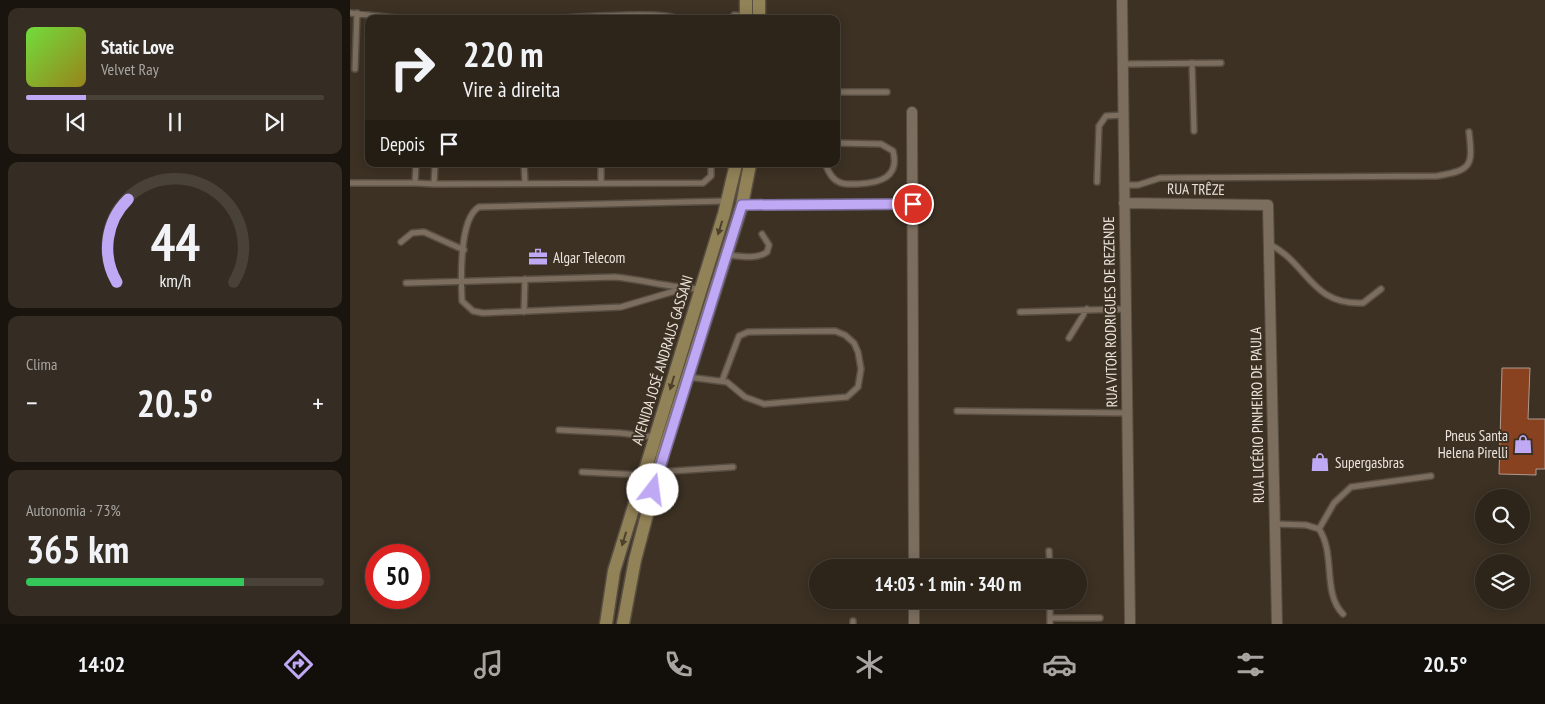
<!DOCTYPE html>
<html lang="pt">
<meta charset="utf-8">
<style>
body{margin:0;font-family:"PT Sans Narrow",sans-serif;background:#352d23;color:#f1f3f6;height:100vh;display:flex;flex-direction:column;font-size:19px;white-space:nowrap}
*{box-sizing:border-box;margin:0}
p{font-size:16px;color:#a7a5a2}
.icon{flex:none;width:28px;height:28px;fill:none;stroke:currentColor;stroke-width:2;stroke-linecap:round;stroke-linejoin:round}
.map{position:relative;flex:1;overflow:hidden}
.panel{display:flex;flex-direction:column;gap:8px;padding:8px;background:#19140e;width:350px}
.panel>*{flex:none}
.banner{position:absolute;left:15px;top:15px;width:475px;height:152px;border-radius:10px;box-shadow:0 2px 12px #0003,0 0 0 1px #484239;background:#2d251a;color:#f1f3f6;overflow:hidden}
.fabs{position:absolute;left:1125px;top:489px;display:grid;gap:10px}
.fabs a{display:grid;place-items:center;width:55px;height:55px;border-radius:50%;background:#2d251a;box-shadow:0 2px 12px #0003,0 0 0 1px #484239;font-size:25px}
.speed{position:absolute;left:15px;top:544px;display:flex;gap:10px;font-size:25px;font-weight:700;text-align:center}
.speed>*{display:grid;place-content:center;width:65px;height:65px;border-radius:50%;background:#2d251a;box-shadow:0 2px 12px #0003,0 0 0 1px #484239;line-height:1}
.speed .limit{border:8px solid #d22;background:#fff;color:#111}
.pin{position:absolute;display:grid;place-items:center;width:42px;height:42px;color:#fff;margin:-21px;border:2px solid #fff;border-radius:50%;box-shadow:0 1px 5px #0007}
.me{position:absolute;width:55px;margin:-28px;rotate:15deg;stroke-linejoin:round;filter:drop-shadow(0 0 4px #0008)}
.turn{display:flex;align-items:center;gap:18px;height:105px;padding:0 15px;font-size:22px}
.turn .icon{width:65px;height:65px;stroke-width:2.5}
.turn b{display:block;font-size:35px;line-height:42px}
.then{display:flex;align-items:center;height:48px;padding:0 15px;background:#0003;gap:10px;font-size:19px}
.big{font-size:38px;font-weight:600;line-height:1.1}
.panel .card{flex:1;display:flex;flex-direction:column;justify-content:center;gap:8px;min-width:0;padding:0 18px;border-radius:10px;background:#352d23}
.panel .dial{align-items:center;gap:0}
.dial svg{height:130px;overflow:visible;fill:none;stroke:#484239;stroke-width:7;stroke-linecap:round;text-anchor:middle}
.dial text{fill:#f1f3f6;stroke:none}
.song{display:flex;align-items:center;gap:15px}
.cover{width:60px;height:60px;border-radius:8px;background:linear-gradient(135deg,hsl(100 70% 55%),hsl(50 70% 35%))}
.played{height:5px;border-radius:2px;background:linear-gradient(90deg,#bfa8f4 20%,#484239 20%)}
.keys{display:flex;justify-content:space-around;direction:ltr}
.heat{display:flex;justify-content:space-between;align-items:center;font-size:28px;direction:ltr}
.charge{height:8px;border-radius:4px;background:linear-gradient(90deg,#34c759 73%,#484239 0)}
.trip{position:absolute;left:459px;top:559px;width:278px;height:50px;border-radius:25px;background:#2d251a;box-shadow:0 2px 12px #0003,0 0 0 1px #484239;font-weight:600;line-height:50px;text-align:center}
.menu{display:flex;height:80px;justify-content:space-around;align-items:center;background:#120f0a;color:#a7a5a2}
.menu .icon{width:35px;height:35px}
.menu .on{color:#bfa8f4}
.menu b{font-size:22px;color:#f1f3f6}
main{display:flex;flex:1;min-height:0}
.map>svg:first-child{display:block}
</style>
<main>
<section class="panel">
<div class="card">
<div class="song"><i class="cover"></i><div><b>Static Love</b><p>Velvet Ray</p></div></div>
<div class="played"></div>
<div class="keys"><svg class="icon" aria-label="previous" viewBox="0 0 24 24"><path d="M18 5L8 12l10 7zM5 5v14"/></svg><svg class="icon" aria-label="pause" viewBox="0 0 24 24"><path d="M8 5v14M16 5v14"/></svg><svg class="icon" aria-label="next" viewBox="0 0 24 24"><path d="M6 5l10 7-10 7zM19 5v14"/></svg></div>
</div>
<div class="card dial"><svg viewBox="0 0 100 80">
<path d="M14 69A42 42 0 1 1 86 69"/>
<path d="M14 69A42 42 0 0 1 21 18" stroke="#bfa8f4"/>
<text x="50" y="56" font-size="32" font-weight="700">44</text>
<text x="50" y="72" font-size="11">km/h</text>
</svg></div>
<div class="card"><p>Clima</p>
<div class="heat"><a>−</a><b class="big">20.5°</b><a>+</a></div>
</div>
<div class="card"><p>Autonomia · 73%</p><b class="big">365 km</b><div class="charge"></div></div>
</section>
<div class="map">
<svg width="1195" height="624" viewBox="0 0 1195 624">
<rect width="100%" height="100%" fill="#3c3123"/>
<!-- building -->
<path fill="#894220" stroke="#af9a91" d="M 1152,368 L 1180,368 L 1178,419 L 1195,419 L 1195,469 L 1186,469 L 1186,475 L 1149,474 Z"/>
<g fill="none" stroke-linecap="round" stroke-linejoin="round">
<!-- lane casing -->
<g stroke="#584e42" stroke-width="8">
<path id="lane" d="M 0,13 L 54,19
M 195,19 C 215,18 317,10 327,19
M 381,19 L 384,15 L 396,16
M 842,63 L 844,131
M 773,64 L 871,63
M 5,69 L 7,13
M 486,92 L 537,92
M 66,164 L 65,183 L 84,184 L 353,183 L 361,176 L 361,164
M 174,164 L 175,182
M 251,164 L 251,183
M 475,164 C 478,170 481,179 489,182 C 494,185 501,184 508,184 C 529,183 550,178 543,151 L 531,144 L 486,143
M 747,182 L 749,126 L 756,116 L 773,115
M 0,183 L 65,183
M 84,184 L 85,164
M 774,185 L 788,185 L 810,178 L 1087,176 C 1122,170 1123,166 1119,132
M 51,242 L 62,233 L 74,232 L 114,250
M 919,244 C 959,264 960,305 1013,303 L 1031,289
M 376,255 C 390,256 406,260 417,252 L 419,245 L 412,234
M 56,283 L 265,277 C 294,280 322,288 351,289
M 332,289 L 271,307 L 133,313 L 123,311 L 112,301 C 111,280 109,218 129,207 L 377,201
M 174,312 L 175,279
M 670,312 L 775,309
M 719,338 L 737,309
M 338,377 L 377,382 L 395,397 L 414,404 L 497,397 L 508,387 L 511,369 L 508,352 L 504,343 L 495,335 L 485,331 L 398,332 L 389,336 L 372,381
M 607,411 L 777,413
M 209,430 L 270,433 L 305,437
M 232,472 L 293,475
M 308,472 L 383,467
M 925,524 L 956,525 L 969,529 C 986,554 972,593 993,614
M 969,529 L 984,503 L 1001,487 L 1081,476
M 699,551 L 700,568
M 700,600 L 700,624
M 700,618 L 750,618
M 503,621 L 503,624"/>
</g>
<!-- street casing -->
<g stroke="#584e42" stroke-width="12">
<path id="street" d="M 772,0 L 780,624
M 562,112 L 564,568
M 774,203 L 918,205 L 927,624
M 392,205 L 563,204
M 564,600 L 564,624"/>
</g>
<!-- secondary casing -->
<g stroke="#584e42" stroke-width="15">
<path id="secondary" d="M 396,0 L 396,19
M 409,0 L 409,19
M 256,624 L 264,571 L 374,214 L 386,164
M 273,624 L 285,560 L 313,454 L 392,205 L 400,164"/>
</g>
<!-- lane -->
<use href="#lane" stroke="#7b6e5f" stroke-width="5"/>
<!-- street -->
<use href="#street" stroke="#7b6e5f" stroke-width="10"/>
<!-- secondary -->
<use href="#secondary" stroke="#928257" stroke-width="12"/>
</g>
<!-- one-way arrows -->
<defs><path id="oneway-solid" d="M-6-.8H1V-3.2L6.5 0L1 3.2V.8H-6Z" transform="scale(1.25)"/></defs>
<g fill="#4d412d">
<use href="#oneway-solid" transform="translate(370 228) rotate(107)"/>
<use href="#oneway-solid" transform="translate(322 383) rotate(107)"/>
<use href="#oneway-solid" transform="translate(274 539) rotate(107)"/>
</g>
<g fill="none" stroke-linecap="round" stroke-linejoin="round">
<!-- route casing -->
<g stroke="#7c6d9f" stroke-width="12">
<path id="route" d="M 303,490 L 392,205 L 563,204"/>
</g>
<!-- route -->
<use href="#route" stroke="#bfa8f4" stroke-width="9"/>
</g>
<!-- icons -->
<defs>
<g id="office-bare" transform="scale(1.5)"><path d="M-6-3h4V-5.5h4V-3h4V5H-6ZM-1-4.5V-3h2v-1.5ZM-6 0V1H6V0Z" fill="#bfa8f4" stroke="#3c3123" stroke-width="2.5" paint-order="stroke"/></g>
<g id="shop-bare" transform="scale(1.5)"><path d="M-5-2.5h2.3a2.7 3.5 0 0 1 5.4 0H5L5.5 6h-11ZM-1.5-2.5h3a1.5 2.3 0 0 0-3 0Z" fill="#bfa8f4" stroke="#3c3123" stroke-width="2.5" paint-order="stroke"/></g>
</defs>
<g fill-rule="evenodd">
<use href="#office-bare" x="188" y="257"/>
<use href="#shop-bare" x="1173" y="444"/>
<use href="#shop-bare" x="970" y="462"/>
</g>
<g text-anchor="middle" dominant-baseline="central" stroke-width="4" stroke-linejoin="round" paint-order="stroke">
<!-- street labels -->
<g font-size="15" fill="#ede5dd" stroke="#3c3123">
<text transform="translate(846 189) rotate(1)">RUA TRÊZE</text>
<text transform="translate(760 312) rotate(-91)">RUA VITOR RODRIGUES DE REZENDE</text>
<text transform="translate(312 360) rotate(-73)">AVENIDA JOSÉ ANDRAUS GASSANI</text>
<text transform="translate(907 415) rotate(-91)">RUA LICÉRIO PINHEIRO DE PAULA</text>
</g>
<!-- poi labels -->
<g font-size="15" fill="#ede5dd" stroke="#3c3123" text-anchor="start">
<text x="203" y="257">Algar Telecom</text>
<text x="1158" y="435" text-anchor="end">Pneus Santa<tspan x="1158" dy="17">Helena Pirelli</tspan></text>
<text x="985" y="462">Supergasbras</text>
</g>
</g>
</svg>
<div class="fabs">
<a><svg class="icon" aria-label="search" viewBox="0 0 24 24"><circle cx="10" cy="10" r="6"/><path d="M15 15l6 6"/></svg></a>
<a><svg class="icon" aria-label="layers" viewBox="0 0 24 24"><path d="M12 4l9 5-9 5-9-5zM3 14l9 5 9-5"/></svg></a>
</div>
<div class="speed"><div class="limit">50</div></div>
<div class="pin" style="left:563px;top:204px;background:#d93025"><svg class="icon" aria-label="arrive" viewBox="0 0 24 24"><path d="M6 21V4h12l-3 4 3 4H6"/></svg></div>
<svg class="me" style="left:303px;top:490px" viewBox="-20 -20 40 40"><circle r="19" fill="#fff"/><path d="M0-13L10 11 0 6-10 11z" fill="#bfa8f4"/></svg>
<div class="trip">14:03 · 1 min · 340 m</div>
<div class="banner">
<div class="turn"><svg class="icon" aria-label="right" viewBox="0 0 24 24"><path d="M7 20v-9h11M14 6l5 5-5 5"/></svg><div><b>220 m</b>Vire à direita</div></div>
<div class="then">Depois<svg class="icon" aria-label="arrive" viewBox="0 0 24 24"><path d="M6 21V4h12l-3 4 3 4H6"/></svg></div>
</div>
</div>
</main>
<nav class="menu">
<b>14:02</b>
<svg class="icon on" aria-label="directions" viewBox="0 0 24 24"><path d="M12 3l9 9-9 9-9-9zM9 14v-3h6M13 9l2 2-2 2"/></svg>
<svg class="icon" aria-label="music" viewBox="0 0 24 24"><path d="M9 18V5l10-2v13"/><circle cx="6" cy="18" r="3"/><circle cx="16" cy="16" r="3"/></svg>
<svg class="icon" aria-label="phone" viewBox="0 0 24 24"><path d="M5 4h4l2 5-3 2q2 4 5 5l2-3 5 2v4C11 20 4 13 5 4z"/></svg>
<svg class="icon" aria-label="climate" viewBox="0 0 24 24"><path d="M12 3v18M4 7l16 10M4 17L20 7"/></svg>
<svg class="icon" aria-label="car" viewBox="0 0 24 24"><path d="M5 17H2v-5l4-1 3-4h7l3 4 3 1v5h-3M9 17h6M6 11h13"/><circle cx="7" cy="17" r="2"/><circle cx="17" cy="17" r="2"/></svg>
<svg class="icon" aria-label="filters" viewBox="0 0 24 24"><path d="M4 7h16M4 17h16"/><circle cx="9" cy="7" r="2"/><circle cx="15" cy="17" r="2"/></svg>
<b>20.5°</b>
</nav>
